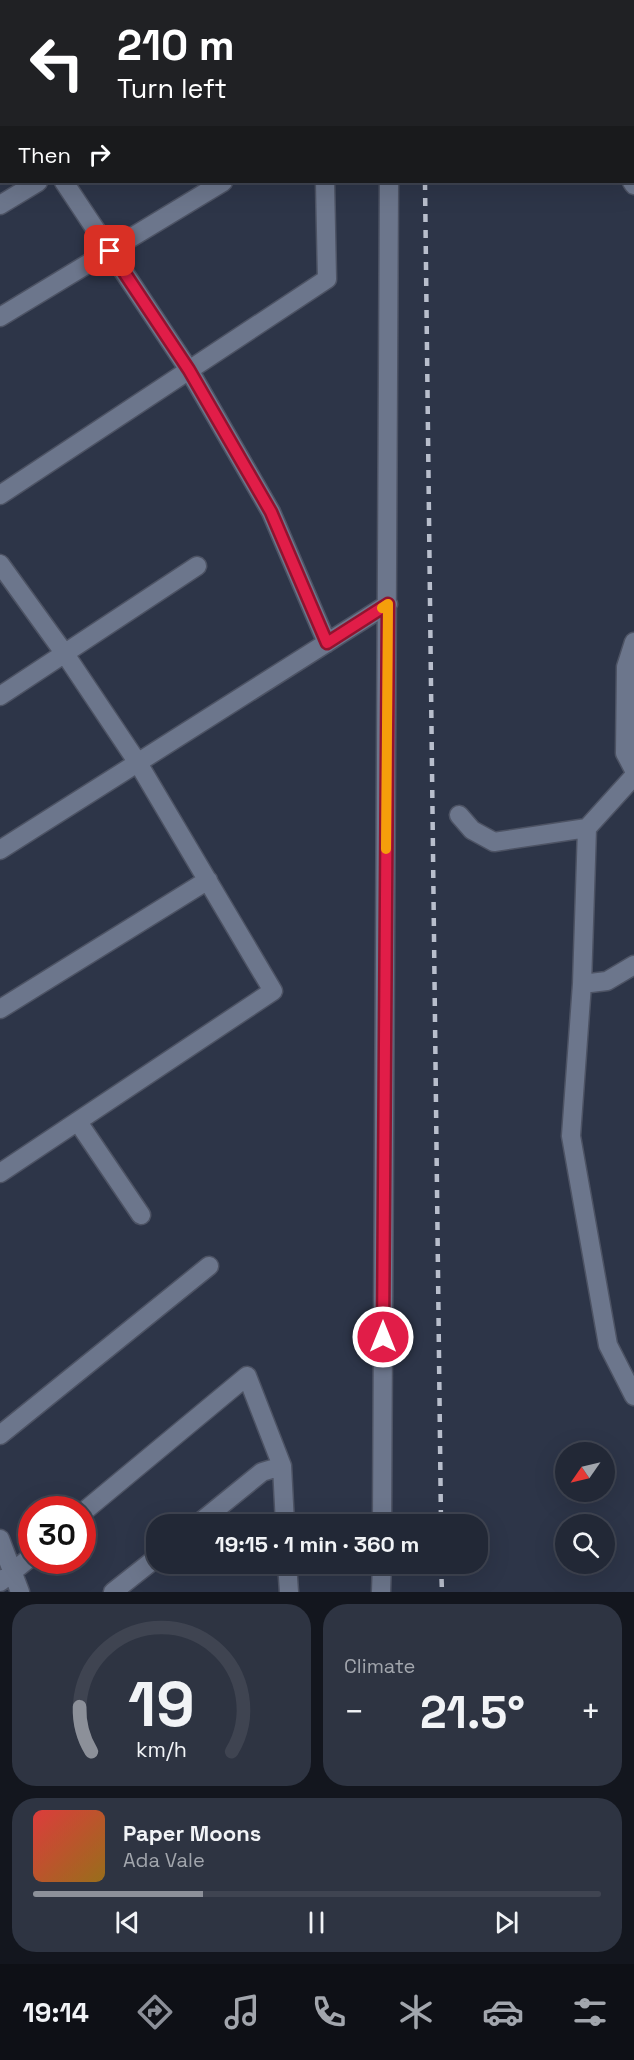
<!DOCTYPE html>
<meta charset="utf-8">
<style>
body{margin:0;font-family:"Space Grotesk",sans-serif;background:#2e3442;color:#f1f3f6;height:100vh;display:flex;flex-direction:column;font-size:22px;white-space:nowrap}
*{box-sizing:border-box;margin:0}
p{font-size:20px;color:#a2a6ad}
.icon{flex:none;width:33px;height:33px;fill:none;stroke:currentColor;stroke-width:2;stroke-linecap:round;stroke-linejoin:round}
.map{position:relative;height:1592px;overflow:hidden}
.side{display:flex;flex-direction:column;gap:12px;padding:12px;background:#13161e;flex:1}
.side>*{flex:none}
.top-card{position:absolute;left:0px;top:0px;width:634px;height:183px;box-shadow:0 6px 24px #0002,0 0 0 2px #3f4451;background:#202124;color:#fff;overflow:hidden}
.needle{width:39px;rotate:236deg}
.buttons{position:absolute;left:555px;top:1442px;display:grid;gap:12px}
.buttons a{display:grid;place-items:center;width:60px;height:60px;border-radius:50%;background:#222836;box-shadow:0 6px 24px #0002,0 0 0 2px #3f4451;font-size:30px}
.speed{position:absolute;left:18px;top:1496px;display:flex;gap:12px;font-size:30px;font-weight:700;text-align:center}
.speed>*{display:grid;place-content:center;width:78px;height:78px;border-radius:50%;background:#222836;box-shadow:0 6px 24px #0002,0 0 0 2px #3f4451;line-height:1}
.speed .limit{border:9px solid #d22;background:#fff;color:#111}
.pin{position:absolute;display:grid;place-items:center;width:51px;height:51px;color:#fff;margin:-26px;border-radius:12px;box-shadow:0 3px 9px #0006}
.me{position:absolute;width:66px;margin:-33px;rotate:0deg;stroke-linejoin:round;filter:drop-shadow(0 0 4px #0008)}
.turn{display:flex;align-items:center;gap:21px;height:126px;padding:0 18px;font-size:27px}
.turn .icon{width:78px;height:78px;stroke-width:2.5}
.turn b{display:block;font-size:42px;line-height:51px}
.then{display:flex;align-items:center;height:57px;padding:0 18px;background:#0003;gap:12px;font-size:22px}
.big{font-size:45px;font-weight:600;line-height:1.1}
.side .widget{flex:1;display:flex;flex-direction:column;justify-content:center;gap:9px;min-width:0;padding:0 21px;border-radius:24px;background:#2e3442}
.side .dial{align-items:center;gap:0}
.dial svg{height:156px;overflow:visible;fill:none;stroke:#3f4451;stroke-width:7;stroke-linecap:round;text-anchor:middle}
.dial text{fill:#f1f3f6;stroke:none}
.song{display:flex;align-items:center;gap:18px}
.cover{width:72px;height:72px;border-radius:9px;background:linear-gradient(135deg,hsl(0 70% 55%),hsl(40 70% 35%))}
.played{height:6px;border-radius:3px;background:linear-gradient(90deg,#8c9099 30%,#3f4451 30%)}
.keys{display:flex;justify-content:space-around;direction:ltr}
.heat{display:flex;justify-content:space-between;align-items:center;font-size:33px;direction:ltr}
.side .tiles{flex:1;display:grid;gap:12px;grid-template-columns:1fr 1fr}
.widget:last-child{grid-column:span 2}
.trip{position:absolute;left:146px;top:1514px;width:342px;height:60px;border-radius:24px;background:#222836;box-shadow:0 6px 24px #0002,0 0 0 2px #3f4451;font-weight:600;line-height:60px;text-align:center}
.tab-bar{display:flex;height:96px;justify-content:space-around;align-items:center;background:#0e1016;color:#a2a6ad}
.tab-bar .icon{width:42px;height:42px}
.tab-bar .selected{color:#8c9099}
.tab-bar b{font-size:27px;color:#f1f3f6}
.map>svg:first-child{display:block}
</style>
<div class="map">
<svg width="634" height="1592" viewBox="0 0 634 1592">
<rect width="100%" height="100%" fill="#2d3548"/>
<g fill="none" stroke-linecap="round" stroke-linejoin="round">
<!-- street casing -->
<g stroke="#4d5364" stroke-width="21">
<path id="street" d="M 320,0 L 320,2
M 389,0 L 389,2
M 531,0 L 532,2
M 15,2 L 17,0
M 0,10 L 2,9
M 0,86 L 2,88
M 633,104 L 634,104
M 64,182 L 189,370 L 271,512 L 327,643
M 632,182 L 634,185
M 0,205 L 38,182
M 0,317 L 223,182
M 0,495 L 327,279 L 325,182
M 0,564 L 65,654 L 138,763 L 273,991 L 0,1173
M 634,642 L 626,667 L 625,753 L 634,770
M 0,696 L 197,566
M 459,815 L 472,830 L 494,842 L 587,828 L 634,776
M 587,828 L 582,984 L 571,1136 L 608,1345 L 634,1396
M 0,850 L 388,604
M 582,984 L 607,981 L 634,965
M 0,1009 L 208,880
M 78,1122 L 141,1215
M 0,1435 L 209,1266
M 82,1513 L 247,1376 L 282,1466 L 285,1524
M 198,1524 L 262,1472 L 282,1466
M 382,1524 L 389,182
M 0,1539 L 20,1592
M 287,1563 L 289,1592
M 0,1582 L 32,1556
M 113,1592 L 156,1558
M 381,1592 L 382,1563"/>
</g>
<!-- street -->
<use href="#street" stroke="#6c768c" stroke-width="18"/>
<!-- rail -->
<path stroke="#b8becc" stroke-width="4.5" stroke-dasharray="8 8" stroke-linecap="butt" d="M 423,0 L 423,2
M 425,182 L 441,1524
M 441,1563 L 442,1592"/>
</g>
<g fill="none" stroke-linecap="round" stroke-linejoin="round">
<!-- route casing -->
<g stroke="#92132f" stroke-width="15">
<path id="route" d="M 110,251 L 189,370 L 271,512 L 327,643 L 388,604 L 383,1337"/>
</g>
<!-- route -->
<use href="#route" stroke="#e11d48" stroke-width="10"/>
<!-- slow -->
<path stroke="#f59e0b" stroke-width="10" d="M 382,608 L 388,604 L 386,849"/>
</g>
</svg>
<div class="buttons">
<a><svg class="needle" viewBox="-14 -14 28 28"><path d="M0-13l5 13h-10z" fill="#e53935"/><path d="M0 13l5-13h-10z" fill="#a2a6ad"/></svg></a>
<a><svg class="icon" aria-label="search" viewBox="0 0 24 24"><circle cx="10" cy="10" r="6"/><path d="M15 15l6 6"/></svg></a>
</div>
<div class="speed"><div class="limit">30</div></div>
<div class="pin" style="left:110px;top:251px;background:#d93025"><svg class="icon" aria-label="arrive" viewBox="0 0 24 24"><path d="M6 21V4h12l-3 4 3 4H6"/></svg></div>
<svg class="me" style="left:383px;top:1337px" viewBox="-20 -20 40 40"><circle r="17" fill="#e11d48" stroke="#fff" stroke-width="3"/><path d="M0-11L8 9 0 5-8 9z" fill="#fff"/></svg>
<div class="trip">19:15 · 1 min · 360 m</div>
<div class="top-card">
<div class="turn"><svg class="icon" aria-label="left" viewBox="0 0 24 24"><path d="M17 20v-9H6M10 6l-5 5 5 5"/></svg><div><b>210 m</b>Turn left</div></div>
<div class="then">Then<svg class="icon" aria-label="right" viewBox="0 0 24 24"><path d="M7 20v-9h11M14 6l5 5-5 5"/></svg></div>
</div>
</div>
<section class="side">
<div class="tiles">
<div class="widget dial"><svg viewBox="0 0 100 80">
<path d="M14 69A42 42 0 1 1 86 69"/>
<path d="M14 69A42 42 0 0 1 8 46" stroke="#8c9099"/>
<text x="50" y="56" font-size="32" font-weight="700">19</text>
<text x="50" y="72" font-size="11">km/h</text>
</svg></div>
<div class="widget"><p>Climate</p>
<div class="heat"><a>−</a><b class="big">21.5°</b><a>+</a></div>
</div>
<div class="widget">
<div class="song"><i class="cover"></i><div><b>Paper Moons</b><p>Ada Vale</p></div></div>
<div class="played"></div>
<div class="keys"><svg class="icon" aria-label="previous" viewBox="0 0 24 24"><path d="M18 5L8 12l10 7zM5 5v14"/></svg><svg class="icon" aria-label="pause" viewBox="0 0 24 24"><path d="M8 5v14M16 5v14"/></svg><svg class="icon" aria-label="next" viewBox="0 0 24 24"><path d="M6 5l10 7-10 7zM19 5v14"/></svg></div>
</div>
</div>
</section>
<nav class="tab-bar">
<b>19:14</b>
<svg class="icon selected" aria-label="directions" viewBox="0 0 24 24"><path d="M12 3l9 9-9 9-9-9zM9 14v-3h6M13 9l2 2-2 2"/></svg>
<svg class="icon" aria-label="music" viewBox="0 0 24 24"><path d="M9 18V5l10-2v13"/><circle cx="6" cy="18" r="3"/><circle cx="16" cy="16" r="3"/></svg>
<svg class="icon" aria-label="phone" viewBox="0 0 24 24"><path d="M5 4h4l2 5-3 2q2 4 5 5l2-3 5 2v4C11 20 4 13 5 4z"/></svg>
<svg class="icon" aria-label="climate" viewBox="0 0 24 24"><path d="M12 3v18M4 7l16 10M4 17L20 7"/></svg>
<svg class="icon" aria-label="car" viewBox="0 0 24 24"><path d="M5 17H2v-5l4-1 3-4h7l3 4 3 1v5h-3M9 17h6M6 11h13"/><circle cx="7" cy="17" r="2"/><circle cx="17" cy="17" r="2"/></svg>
<svg class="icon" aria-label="filters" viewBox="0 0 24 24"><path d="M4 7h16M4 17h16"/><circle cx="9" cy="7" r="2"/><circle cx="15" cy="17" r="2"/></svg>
</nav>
